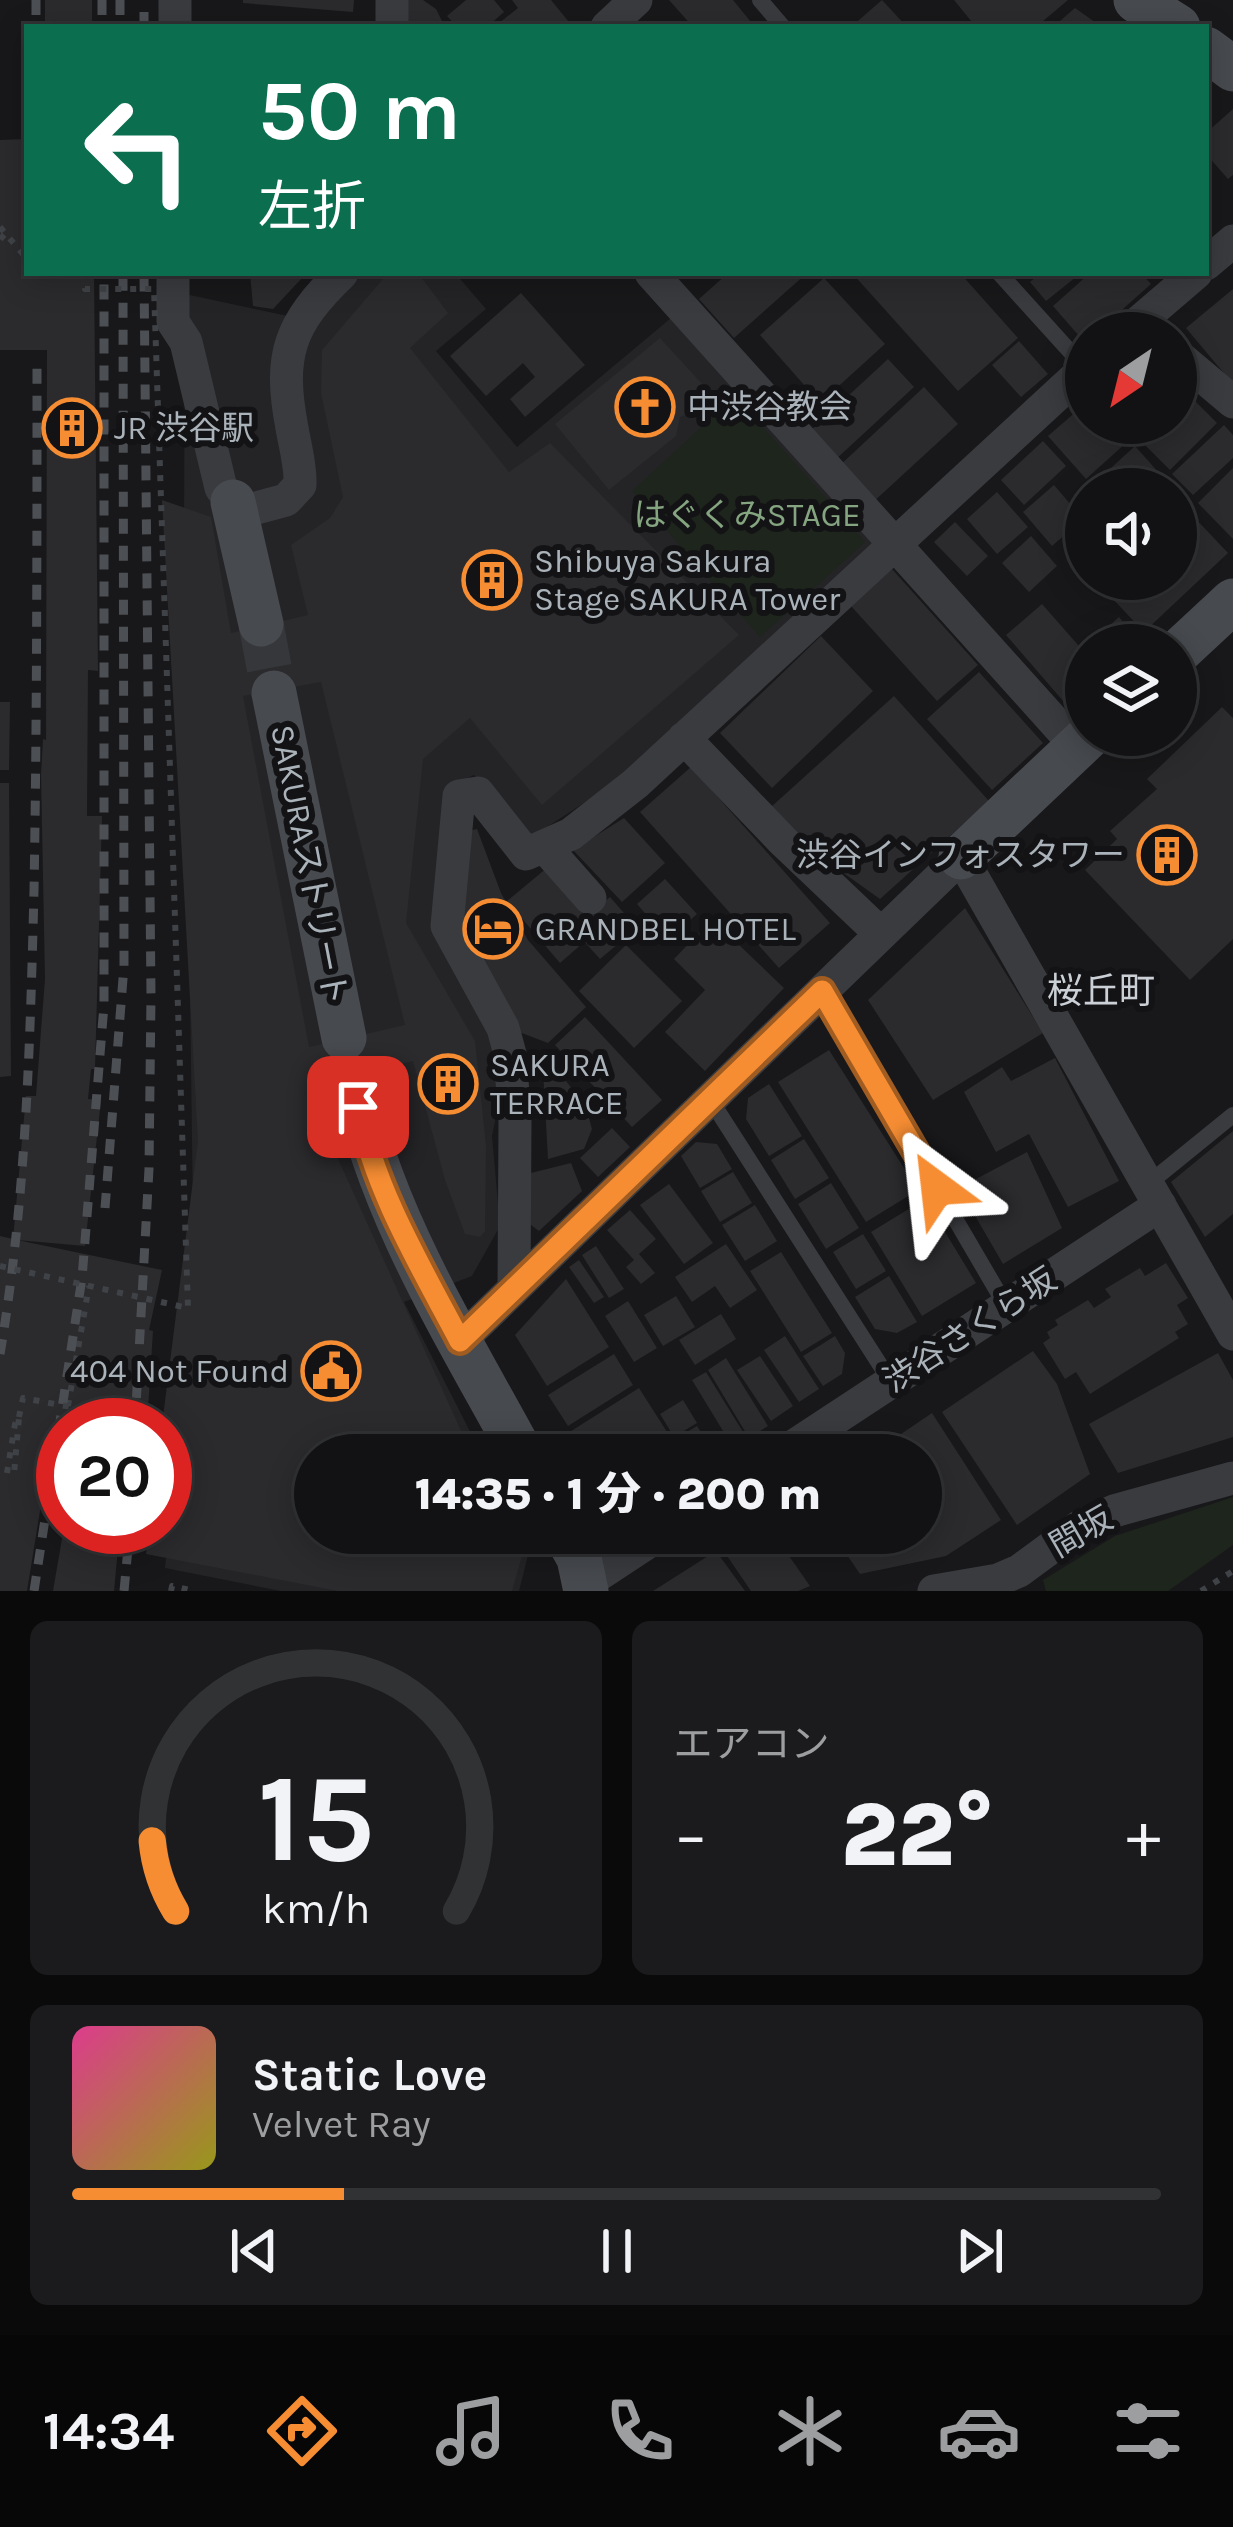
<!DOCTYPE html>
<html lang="ja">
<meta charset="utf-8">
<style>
body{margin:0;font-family:Karla,"Noto Sans JP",sans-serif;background:#1b1b1d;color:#f1f3f6;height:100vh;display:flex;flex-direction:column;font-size:45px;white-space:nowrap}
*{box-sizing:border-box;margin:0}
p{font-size:39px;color:#9c9ea0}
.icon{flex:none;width:66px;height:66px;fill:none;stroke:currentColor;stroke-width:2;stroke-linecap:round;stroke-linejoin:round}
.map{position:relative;height:1591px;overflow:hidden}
.details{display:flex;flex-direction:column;gap:30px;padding:30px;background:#0a0a0b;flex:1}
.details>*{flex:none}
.hud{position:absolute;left:24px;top:24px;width:1185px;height:252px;border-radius:0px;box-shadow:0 6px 30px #0003,0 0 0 3px #313234;background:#0b6e4f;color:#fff;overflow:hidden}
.needle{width:78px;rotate:215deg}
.buttons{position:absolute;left:1065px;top:312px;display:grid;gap:24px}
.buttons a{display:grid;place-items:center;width:132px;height:132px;border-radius:50%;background:#121214;box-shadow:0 6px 30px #0003,0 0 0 3px #313234;font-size:60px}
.speed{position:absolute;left:36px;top:1398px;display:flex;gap:24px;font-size:60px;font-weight:700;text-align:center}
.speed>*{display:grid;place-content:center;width:156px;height:156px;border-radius:50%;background:#121214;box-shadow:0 6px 30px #0003,0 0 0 3px #313234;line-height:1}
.speed .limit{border:18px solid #d22;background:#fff;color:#111}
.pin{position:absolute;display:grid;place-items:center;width:102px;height:102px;color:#fff;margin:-51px;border-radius:24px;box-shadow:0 6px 18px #0006}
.me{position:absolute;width:132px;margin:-66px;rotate:330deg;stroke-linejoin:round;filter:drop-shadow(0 0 9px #0008)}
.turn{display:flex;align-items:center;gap:42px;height:252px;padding:0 36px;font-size:54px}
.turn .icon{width:156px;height:156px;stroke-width:2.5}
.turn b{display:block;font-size:84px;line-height:102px}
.big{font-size:90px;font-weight:800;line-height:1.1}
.details .tile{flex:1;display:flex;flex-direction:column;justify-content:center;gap:18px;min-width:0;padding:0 42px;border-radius:18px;background:#1b1b1d}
.details .dial{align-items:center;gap:0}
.dial svg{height:312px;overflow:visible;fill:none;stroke:#313234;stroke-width:7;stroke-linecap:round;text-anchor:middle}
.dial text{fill:#f1f3f6;stroke:none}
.song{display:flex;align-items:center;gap:36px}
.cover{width:144px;height:144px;border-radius:18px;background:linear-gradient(135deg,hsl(330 70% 55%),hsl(60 70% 35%))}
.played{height:12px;border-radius:6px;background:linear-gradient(90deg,#f68d33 25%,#313234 25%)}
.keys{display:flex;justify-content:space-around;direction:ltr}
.heat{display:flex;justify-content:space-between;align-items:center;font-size:66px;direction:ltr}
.details .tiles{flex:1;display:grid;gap:30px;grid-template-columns:1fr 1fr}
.tile:last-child{grid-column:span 2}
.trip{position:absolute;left:294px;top:1434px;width:648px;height:120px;border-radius:60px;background:#121214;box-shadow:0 6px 30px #0003,0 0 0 3px #313234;font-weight:800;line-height:120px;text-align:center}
.tab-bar{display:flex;height:192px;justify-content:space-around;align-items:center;background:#070708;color:#9c9ea0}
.tab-bar .icon{width:84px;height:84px}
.tab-bar .selected{color:#f68d33}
.tab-bar b{font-size:54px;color:#f1f3f6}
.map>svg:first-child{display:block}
</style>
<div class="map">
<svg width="1233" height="1591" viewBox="0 0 1233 1591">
<rect width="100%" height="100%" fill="#18181a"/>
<!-- built -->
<path fill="#242427" d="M 362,273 L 455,273 L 486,309 L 436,351 L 517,447 L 671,318 L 873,544 L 636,769 L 530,838 L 474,775 L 445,789 L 502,1086 L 492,1136 L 500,1226 L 472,1276 L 404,1302 L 482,1455 L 315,1455 L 315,1533 L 522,1533 L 529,1551 L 519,1591 L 281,1591 L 165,1568 L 194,1291 L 184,531 L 185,294 L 311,321 Z"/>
<!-- green -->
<path fill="#1e251d" d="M 735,396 L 865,542 L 760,637 L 632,491 Z
M 1233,1497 L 1233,1545 L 1168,1591 L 1046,1591 L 1043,1580 L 1115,1536 Z"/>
<!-- building -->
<path fill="#2b2b2e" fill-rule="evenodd" d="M 45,0 L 92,0 L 92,27 L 45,27 Z
M 243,0 L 354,0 L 353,12 L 243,3 Z
M 406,0 L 423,0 L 436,9 L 445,27 L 406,27 Z
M 466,0 L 494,0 L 504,12 L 487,27 L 457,27 L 447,16 Z
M 512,0 L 551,0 L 573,27 L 494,27 L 518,8 Z
M 669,0 L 733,0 L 755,27 L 693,27 Z
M 882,0 L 907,27 L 851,27 Z
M 954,0 L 1068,0 L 1036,27 L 976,27 Z
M 1075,8 L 1102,27 L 1053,27 Z
M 1233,109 L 1233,175 L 1228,179 L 1206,154 L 1206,133 Z
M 27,139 L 27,273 L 94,273 L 98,671 L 88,670 L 87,816 L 102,816 L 95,1069 L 91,1069 L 88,1099 L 101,1100 L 85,1246 L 17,1240 L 162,1270 L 149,1330 L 153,1331 L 147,1425 L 63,1425 L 63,1509 L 41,1505 L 27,1591 L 0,1591 L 0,1236 L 13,1239 L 26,1096 L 36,1096 L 45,979 L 41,775 L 43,739 L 46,740 L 47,350 L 0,350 L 0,140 Z
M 250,273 L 296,273 L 303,277 L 273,309 L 253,306 Z
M 388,273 L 418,273 L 448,313 L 410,348 L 509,472 L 550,443 L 739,635 L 542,805 L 470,718 L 423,759 L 406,923 L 475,1041 L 486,1146 L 485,1231 L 480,1237 L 465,1234 L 445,1180 L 413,1061 L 315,1083 L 335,1152 L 472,1455 L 315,1455 L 315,1533 L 511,1533 L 523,1552 L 512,1591 L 338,1591 L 146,1554 L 150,1527 L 165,1527 L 162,1425 L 198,1141 L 162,500 L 211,517 L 231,633 L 308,615 L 291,545 L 330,518 L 343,497 L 321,393 L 322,350 ZM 321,682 L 405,1025 L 309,1047 L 243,696 Z
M 728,273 L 807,273 L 734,338 L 699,299 Z
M 852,273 L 960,273 L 1018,338 L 958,391 Z
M 1040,273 L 1081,273 L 1046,301 L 1030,282 Z
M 1090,273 L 1141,273 L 1151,284 L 1096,333 L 1086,333 L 1086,344 L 1053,306 Z
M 824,278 L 885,344 L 820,403 L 760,335 Z
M 1233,289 L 1233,384 L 1186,328 Z
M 521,293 L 585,365 L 525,417 L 510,399 L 535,377 L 523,363 L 486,396 L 450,356 Z
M 660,338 L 704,386 L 703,407 L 680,417 L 676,436 L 609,490 L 555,424 Z
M 1019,341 L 1048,374 L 1021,397 L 992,365 Z
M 888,359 L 914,387 L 834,461 L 808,433 Z
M 924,387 L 958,424 L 871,504 L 837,468 Z
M 1192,398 L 1217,423 L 1170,470 L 1145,445 L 1167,423 L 1176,423 L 1176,414 Z
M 1086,403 L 1086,423 L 1108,423 L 1126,443 L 1086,479 L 1048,436 Z
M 1224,425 L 1233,435 L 1233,458 L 1193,495 L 1172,474 Z
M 1043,441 L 1066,466 L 1024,505 L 1001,480 Z
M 1135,446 L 1160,474 L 1144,489 L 1108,489 L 1099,479 Z
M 1233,468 L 1233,539 L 1198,503 Z
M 1054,485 L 1083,519 L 1052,546 L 1023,512 Z
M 997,492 L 1028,527 L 997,554 L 967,519 Z
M 1176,498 L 1228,553 L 1144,632 L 1094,579 L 1176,579 Z
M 955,522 L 988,556 L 967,576 L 934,542 Z
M 1031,536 L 1057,566 L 1029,592 L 1002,563 Z
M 892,569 L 978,665 L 937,701 L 851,606 Z
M 1042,604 L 1086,654 L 1086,683 L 1064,702 L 1006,635 Z
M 1119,617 L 1143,645 L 1094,645 L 1091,642 Z
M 821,636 L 873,691 L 772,788 L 720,733 Z
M 979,672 L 1043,743 L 992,790 L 927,719 Z
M 894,696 L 989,801 L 880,899 L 824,859 L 771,807 Z
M 0,702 L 10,702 L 9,770 L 0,770 Z
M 1222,707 L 1233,718 L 1233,939 L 1190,980 L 1085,870 L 1117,839 L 1110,831 L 1157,789 L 1147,779 Z
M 691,767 L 830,923 L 779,968 L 640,812 Z
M 0,783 L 9,783 L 11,1076 L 0,1077 Z
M 624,818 L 665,863 L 622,902 L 573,850 Z
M 477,829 L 501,893 L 528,940 L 586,1007 L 548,1043 L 514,1030 L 459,917 L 468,831 Z
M 548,867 L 587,913 L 569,928 L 583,943 L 560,963 L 507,901 Z
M 665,879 L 697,914 L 668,940 L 637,904 Z
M 610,897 L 637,928 L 600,959 L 573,929 Z
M 965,908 L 1043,1033 L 933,1100 L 868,1000 Z
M 712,919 L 784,988 L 705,1071 L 665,1032 L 705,990 L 674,959 Z
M 626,945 L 682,1001 L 634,1048 L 579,991 Z
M 585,1017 L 662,1100 L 632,1127 L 555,1045 Z
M 829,1050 L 918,1190 L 866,1222 L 778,1082 Z
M 1055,1058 L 1119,1181 L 1068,1207 L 1029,1134 L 996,1152 L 964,1092 L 1002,1067 L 1011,1081 Z
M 556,1068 L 586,1107 L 592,1129 L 584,1149 L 548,1159 L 543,1069 Z
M 769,1084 L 802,1136 L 769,1156 L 746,1119 L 748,1098 Z
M 612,1128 L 630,1147 L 598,1177 L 580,1158 Z
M 1233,1131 L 1233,1214 L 1205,1237 L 1171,1182 Z
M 804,1139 L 829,1178 L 795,1199 L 771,1160 Z
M 696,1142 L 717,1144 L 732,1169 L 700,1188 L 681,1156 Z
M 1027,1152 L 1062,1228 L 1003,1264 L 959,1188 Z
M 571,1163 L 582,1191 L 539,1231 L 531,1225 L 527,1174 Z
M 733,1172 L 752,1203 L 720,1222 L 701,1191 Z
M 831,1183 L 859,1228 L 826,1249 L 798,1204 Z
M 669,1184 L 713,1243 L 684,1264 L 640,1205 Z
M 925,1199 L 976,1283 L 922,1316 L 871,1232 Z
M 755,1205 L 777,1241 L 745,1261 L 722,1225 Z
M 630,1210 L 656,1239 L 639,1254 L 655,1273 L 641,1284 L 626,1267 L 634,1260 L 607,1230 Z
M 863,1234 L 886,1271 L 856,1289 L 833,1252 Z
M 726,1244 L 757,1290 L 730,1308 L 715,1286 L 692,1302 L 675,1277 Z
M 596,1246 L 624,1289 L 609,1298 L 582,1255 Z
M 781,1252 L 832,1333 L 801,1352 L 750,1271 Z
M 579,1260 L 604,1297 L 594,1303 L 569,1267 Z
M 1166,1263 L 1188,1298 L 1177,1305 L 1188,1324 L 1175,1332 L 1179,1338 L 1090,1394 L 1076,1372 L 1065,1379 L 1043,1343 L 1050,1338 L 1047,1332 L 1058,1325 L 1055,1320 L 1088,1300 L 1094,1308 L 1111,1297 L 1105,1289 L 1140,1268 L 1145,1276 Z
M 889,1276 L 917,1322 L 897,1333 L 875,1329 L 855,1297 Z
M 566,1279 L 609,1347 L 547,1386 L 515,1335 Z
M 676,1296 L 695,1327 L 663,1346 L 644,1315 Z
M 628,1301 L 657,1348 L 634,1362 L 605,1316 Z
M 721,1314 L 736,1339 L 695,1365 L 679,1340 Z
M 785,1336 L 819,1389 L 799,1402 L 764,1350 Z
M 835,1336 L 845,1353 L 842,1374 L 823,1386 L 803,1356 Z
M 1033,1351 L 1057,1384 L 1090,1474 L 1017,1525 L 942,1412 Z
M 1218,1353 L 1233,1380 L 1233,1437 L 1118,1473 L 1089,1424 Z
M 614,1354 L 633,1385 L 568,1426 L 548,1395 Z
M 760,1356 L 793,1406 L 771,1421 L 737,1370 Z
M 726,1358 L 768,1426 L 749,1438 L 708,1370 Z
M 706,1372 L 748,1440 L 734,1449 L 692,1380 Z
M 639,1388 L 669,1435 L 638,1455 L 567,1455 L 557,1440 Z
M 683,1400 L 697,1423 L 674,1437 L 660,1414 Z
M 932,1413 L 1001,1520 L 946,1556 L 860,1574 L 832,1533 L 921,1533 L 921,1455 L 870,1455 Z
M 697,1426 L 716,1455 L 688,1455 L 677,1438 Z
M 64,1527 L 120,1527 L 114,1591 L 53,1591 Z
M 742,1533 L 773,1533 L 810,1586 L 798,1591 L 751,1591 L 721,1547 Z
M 780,1533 L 820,1533 L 793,1552 Z
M 716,1551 L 745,1591 L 653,1591 Z"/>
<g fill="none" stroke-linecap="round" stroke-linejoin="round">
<!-- secondary-tunnel -->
<path stroke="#35373a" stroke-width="45" stroke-dasharray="45 22" stroke-linecap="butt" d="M 261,624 L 274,693"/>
<!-- path -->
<path stroke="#3f4246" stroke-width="6" stroke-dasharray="6 9" stroke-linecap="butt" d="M 0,227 L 27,259
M 0,235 L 11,245
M 84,273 L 85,289 L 94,289
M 68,1406 L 89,1286
M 7,1473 L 15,1424 L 19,1417 L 14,1474
M 171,1591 L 172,1586 L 195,1591
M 1201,1591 L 1233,1571"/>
<!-- lane -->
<path stroke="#393b3f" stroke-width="16" d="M 760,0 L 783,27
M 999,273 L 1085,368
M 822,991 L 1006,1306
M 710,1099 L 891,1382
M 1148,1184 L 1233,1115"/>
<!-- street -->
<path stroke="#393b3f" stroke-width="33" d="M 392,0 L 392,27
M 175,27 L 175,0
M 607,27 L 636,0
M 1206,264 L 1233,241
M 173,273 L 173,322 L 186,342 L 221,488 L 233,502
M 651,273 L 1077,747
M 1126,333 L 1196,273
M 1176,354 L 1233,402
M 238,513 L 286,500 L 300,485 C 301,466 295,446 292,428 C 278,355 289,324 342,273
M 684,738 L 783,841 L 881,934
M 544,846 L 590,898
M 514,1288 L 515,1121 L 510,1054 L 503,1028 L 447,926 L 459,796 L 478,793 L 526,854 L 571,834 L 635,784 L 1086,368
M 460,1341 L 961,857 L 1233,1334
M 780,1455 L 1160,1205
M 586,1583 L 662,1533
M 934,1591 L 998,1580 L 1019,1571 L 1079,1527 L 1114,1511 L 1233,1478"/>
<!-- secondary -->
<path stroke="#474a4f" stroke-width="45" d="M 1136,0 L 1178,27
M 1206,49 L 1233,69
M 233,502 L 261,624
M 1176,654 L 1233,601
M 274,693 L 344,1038
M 961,857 L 1090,735
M 352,1077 C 380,1214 456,1333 522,1455
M 565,1533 L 579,1558 L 586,1591"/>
<!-- rail -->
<path stroke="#4c4f54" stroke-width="9" stroke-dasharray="15 12" stroke-linecap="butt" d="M 36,0 L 36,27
M 102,0 L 102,27
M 120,0 L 120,27
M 144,27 L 144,0
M 105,1208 L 124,966 L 123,273
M 0,1354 C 26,1200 30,1047 34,891 C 37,715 37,539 37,363
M 135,1425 L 149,1169 L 151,996 L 144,273
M 34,1591 L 82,1278 L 104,1005 L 104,273
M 124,1591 L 130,1527"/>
<!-- path-bridge -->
<path stroke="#3f4246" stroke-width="6" stroke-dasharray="6 9" stroke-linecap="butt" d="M 0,1266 L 188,1308 L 154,289 L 94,289
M 19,1417 L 23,1398 L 108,1414 L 106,1425"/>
</g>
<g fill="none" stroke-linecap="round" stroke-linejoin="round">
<!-- route casing -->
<g stroke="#a05c21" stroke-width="30">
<path id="route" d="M 358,1107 C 375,1191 420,1265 460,1341 L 822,991 L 937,1188"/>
</g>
<!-- route -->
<use href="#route" stroke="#f68d33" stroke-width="21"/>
</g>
<!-- icons -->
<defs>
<g id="church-ring" transform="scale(3)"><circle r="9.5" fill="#131315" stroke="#f68d33" stroke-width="1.5"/><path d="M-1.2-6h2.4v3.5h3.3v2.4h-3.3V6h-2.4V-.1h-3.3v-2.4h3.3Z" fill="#f68d33"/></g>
<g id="building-ring" transform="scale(3)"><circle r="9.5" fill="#131315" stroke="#f68d33" stroke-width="1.5"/><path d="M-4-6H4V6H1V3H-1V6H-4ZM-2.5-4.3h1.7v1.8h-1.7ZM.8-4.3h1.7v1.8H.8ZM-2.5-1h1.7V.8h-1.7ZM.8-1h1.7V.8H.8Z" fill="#f68d33"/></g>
<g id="hotel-ring" transform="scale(3)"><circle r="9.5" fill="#131315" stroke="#f68d33" stroke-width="1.5"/><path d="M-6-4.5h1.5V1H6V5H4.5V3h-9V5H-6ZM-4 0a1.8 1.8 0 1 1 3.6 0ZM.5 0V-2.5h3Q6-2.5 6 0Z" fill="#f68d33"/></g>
<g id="civic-ring" transform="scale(3)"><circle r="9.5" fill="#131315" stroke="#f68d33" stroke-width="1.5"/><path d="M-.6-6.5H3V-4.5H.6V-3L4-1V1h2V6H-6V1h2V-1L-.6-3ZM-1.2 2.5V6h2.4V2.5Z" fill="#f68d33"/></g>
</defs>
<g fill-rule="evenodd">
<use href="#church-ring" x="645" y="407"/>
<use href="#building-ring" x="72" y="428"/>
<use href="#building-ring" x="492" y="580"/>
<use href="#building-ring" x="1167" y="855"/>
<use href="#hotel-ring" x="493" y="929"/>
<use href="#building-ring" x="448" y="1084"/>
<use href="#civic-ring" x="331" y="1371"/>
</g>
<g text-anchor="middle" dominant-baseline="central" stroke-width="12" stroke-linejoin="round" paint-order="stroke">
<!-- poi labels -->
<g font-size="33" fill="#aab2ba" stroke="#131315" text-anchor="start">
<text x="687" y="407">中渋谷教会</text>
<text x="114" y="428">JR 渋谷駅</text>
<text x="534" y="561">Shibuya Sakura<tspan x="534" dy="38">Stage SAKURA Tower</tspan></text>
<text x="1125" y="855" text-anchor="end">渋谷インフォスタワー</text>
<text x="535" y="929">GRANDBEL HOTEL</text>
<text x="490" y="1065">SAKURA<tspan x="490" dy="38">TERRACE</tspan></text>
<text x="289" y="1371" text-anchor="end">404 Not Found</text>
</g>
<!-- park labels -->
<g font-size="33" fill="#85a580" stroke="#131315">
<text x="747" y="515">はぐくみSTAGE</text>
</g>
<!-- street labels -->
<g font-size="33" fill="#aab2ba" stroke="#131315">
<text transform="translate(309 865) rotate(79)">SAKURAストリート</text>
<text transform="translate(970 1330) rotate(-33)">渋谷さくら坂</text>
<text transform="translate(1081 1532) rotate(-30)">間坂</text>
</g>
<!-- neighbourhood labels -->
<g font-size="36" fill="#cbd0d6" stroke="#131315">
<text x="1101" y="991">桜丘町</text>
</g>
</g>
</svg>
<div class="buttons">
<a><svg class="needle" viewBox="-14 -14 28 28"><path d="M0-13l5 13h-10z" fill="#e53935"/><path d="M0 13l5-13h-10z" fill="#9c9ea0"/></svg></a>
<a><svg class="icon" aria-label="sound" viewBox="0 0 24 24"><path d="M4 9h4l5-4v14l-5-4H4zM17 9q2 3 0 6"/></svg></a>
<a><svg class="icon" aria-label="layers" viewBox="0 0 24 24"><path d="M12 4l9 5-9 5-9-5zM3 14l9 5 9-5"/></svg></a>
</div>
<div class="speed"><div class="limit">20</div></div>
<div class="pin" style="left:358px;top:1107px;background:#d93025"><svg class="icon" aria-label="arrive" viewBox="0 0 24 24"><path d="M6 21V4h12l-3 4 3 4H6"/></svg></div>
<svg class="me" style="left:937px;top:1188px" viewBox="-20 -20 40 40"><path d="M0-17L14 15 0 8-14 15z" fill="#f68d33" stroke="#fff" stroke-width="4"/></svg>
<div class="trip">14:35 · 1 分 · 200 m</div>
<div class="hud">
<div class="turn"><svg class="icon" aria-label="left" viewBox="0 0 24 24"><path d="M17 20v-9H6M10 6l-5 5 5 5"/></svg><div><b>50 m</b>左折</div></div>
</div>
</div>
<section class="details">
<div class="tiles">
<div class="tile dial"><svg viewBox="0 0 100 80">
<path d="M14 69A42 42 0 1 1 86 69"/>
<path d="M14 69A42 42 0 0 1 8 51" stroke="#f68d33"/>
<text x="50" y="56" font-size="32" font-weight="700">15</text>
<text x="50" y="72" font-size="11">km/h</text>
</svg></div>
<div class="tile"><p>エアコン</p>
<div class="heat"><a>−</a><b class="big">22°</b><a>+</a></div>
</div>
<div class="tile">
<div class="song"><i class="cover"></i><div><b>Static Love</b><p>Velvet Ray</p></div></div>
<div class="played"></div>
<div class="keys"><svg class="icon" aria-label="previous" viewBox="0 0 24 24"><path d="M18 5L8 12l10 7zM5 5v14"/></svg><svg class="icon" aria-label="pause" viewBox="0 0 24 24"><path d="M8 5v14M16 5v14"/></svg><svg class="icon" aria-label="next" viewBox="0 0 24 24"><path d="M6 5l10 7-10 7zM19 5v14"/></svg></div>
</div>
</div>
</section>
<nav class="tab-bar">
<b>14:34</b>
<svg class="icon selected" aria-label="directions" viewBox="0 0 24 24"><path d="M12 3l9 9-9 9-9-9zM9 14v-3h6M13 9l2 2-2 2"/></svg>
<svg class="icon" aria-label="music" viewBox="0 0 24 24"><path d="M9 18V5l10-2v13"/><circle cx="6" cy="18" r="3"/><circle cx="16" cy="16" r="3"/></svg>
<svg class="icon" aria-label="phone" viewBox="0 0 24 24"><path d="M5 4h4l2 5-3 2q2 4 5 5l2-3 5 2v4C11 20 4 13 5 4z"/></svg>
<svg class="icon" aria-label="climate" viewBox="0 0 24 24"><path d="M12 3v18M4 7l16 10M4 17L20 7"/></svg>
<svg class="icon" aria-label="car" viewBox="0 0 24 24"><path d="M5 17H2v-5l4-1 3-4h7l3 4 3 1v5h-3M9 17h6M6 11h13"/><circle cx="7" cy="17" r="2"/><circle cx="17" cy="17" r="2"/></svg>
<svg class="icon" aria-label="filters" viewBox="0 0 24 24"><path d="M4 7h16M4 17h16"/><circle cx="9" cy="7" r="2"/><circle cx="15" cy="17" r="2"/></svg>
</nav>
